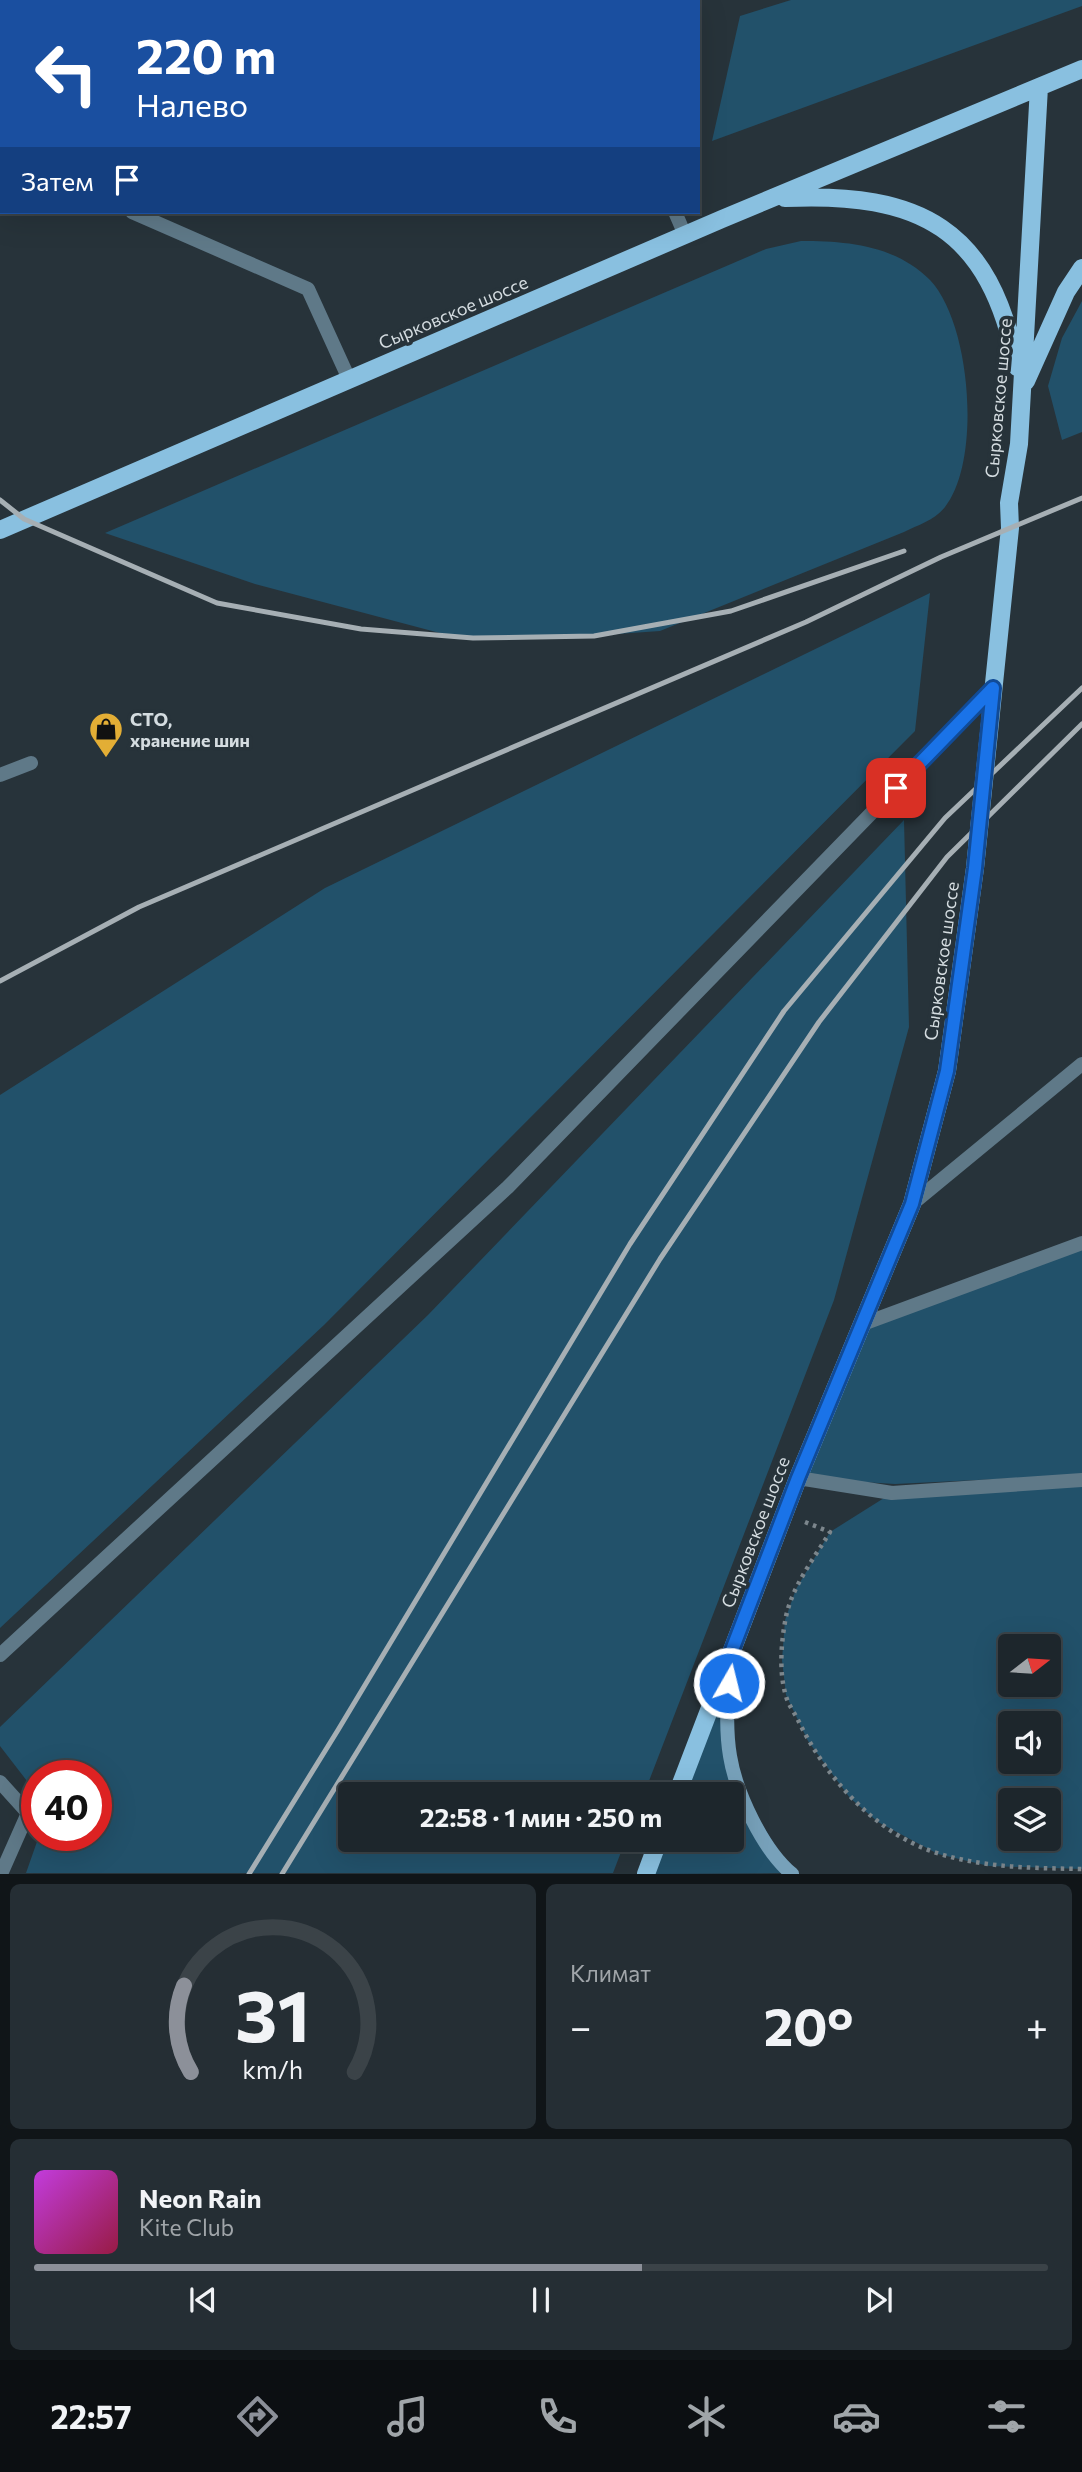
<!DOCTYPE html>
<html lang="ru">
<meta charset="utf-8">
<style>
body{margin:0;font-family:Commissioner,sans-serif;background:#252e34;color:#f1f3f6;height:100vh;display:flex;flex-direction:column;font-size:26px;white-space:nowrap}
*{box-sizing:border-box;margin:0}
p{font-size:23px;color:#a0a5a9}
.icon{flex:none;width:38px;height:38px;fill:none;stroke:currentColor;stroke-width:2;stroke-linecap:round;stroke-linejoin:round}
.map{position:relative;height:1874px;overflow:hidden}
.side{display:flex;flex-direction:column;gap:10px;padding:10px;background:#101518;flex:1}
.side>*{flex:none}
.hud{position:absolute;left:0px;top:0px;width:700px;height:214px;box-shadow:0 7px 28px #0002,0 0 0 2px #3b4348;background:#1a4fa0;color:#fff;overflow:hidden}
.needle{width:46px;rotate:73deg}
.fabs{position:absolute;left:998px;top:1634px;display:grid;gap:14px}
.fabs a{display:grid;place-items:center;width:63px;height:63px;border-radius:7px;background:#1d262c;box-shadow:0 7px 28px #0002,0 0 0 2px #3b4348;font-size:35px}
.speed{position:absolute;left:21px;top:1760px;display:flex;gap:14px;font-size:35px;font-weight:700;text-align:center}
.speed>*{display:grid;place-content:center;width:91px;height:91px;border-radius:50%;background:#1d262c;box-shadow:0 7px 28px #0002,0 0 0 2px #3b4348;line-height:1}
.speed .limit{border:10px solid #d22;background:#fff;color:#111}
.pin{position:absolute;display:grid;place-items:center;width:60px;height:60px;color:#fff;margin:-30px;border-radius:14px;box-shadow:0 4px 10px #0006}
.me{position:absolute;width:77px;margin:-38px;rotate:8deg;stroke-linejoin:round;filter:drop-shadow(0 0 5px #0008)}
.turn{display:flex;align-items:center;gap:24px;height:147px;padding:0 21px;font-size:32px}
.turn .icon{width:91px;height:91px;stroke-width:2.5}
.turn b{display:block;font-size:49px;line-height:60px}
.then{display:flex;align-items:center;height:66px;padding:0 21px;background:#0003;gap:14px;font-size:26px}
.big{font-size:52px;font-weight:700;line-height:1.1}
.side .card{flex:1;display:flex;flex-direction:column;justify-content:center;gap:10px;min-width:0;padding:0 24px;border-radius:10px;background:#252e34}
.side .dial{align-items:center;gap:0}
.dial svg{height:182px;overflow:visible;fill:none;stroke:#3b4348;stroke-width:7;stroke-linecap:round;text-anchor:middle}
.dial text{fill:#f1f3f6;stroke:none}
.song{display:flex;align-items:center;gap:21px}
.cover{width:84px;height:84px;border-radius:10px;background:linear-gradient(135deg,hsl(290 70% 55%),hsl(340 70% 35%))}
.played{height:7px;border-radius:4px;background:linear-gradient(90deg,#8c9099 60%,#3b4348 60%)}
.keys{display:flex;justify-content:space-around;direction:ltr}
.heat{display:flex;justify-content:space-between;align-items:center;font-size:38px;direction:ltr}
.side .tiles{flex:1;display:grid;gap:10px;grid-template-columns:1fr 1fr}
.card:last-child{grid-column:span 2}
.trip{position:absolute;left:338px;top:1782px;width:406px;height:70px;border-radius:7px;background:#1d262c;box-shadow:0 7px 28px #0002,0 0 0 2px #3b4348;font-weight:700;line-height:70px;text-align:center}
.tab-bar{display:flex;height:112px;justify-content:space-around;align-items:center;background:#0c0f12;color:#a0a5a9}
.tab-bar .icon{width:49px;height:49px}
.tab-bar .active{color:#8c9099}
.tab-bar b{font-size:32px;color:#f1f3f6}
.map>svg:first-child{display:block}
</style>
<div class="map">
<svg width="1082" height="1874" viewBox="0 0 1082 1874">
<rect width="100%" height="100%" fill="#27333a"/>
<!-- green -->
<path fill="#22516a" fill-rule="evenodd" d="M 791,0 L 1082,0 L 1082,6 L 712,141 L 740,16 Z
M 801,241 C 847,241 895,245 930,280 C 971,323 982,460 945,507 C 935,520 918,525 904,532 L 660,631 L 545,639 L 451,636 L 255,584 L 105,533 L 766,249 Z
M 1082,301 L 1082,432 L 1062,440 L 1048,386 L 1062,338 Z
M 930,593 L 915,731 L 324,1325 L 0,1628 L 0,1095 L 325,888 Z
M 904,820 L 909,1027 L 834,1300 L 644,1794 L 350,1794 L 350,1839 L 626,1839 L 613,1873 L 26,1873 L 39,1836 L 96,1836 L 96,1776 L 37,1776 L 37,1794 L 0,1746 L 0,1727 L 428,1315 Z
M 1082,1243 L 1082,1475 L 895,1484 L 798,1478 L 863,1324 Z
M 1082,1480 L 1082,1869 L 989,1866 L 938,1854 L 878,1822 L 850,1798 L 808,1741 L 786,1695 L 782,1660 L 785,1620 L 796,1589 L 830,1532 L 892,1493 ZM 1010,1647 L 1048,1647 L 1048,1685 L 1010,1685 ZM 1010,1724 L 1048,1724 L 1048,1762 L 1010,1762 ZM 1010,1801 L 1048,1801 L 1048,1839 L 1010,1839 Z
M 729,1658 L 728,1707 L 739,1787 L 792,1873 L 646,1874 L 659,1839 L 732,1839 L 732,1794 L 677,1794 Z"/>
<g fill="none" stroke-linecap="round" stroke-linejoin="round">
<!-- path -->
<path stroke="#7c868c" stroke-width="4.5" stroke-dasharray="3.5 5" stroke-linecap="butt" d="M 805,1522 L 830,1532 C 813,1560 790,1589 785,1622 C 781,1644 779,1674 786,1696 C 788,1704 794,1712 798,1720 C 826,1778 876,1835 940,1854 C 987,1868 1034,1868 1082,1869"/>
<!-- lane -->
<path stroke="#5f7988" stroke-width="14" d="M 52,0 L 61,2
M 487,0 L 489,2
M 171,2 L 176,0
M 209,2 L 210,0
M 673,2 L 673,0
M 0,154 L 2,154
M 132,212 L 308,289 L 349,379
M 675,212 L 685,235
M 0,775 L 31,763
M 912,1204 L 1082,1064
M 863,1324 L 1082,1243
M 798,1478 L 892,1493 L 1082,1480
M 0,1655 L 508,1187 L 993,688
M 0,1782 L 28,1813 L 1,1874"/>
<!-- secondary -->
<path stroke="#77a1ba" stroke-width="14" d="M 729,1665 C 728,1694 725,1727 730,1756 C 736,1793 763,1850 792,1874"/>
<!-- primary -->
<path stroke="#89c0e0" stroke-width="18" d="M 785,198 C 920,192 990,228 1017,367
M 1026,381 L 1066,292 L 1082,268
M 0,530 L 722,219 L 1082,69
M 677,1794 L 798,1478 L 912,1204 L 947,1071 L 975,868 L 1010,528 L 1009,503 L 1019,444 L 1039,87
M 646,1874 L 659,1839"/>
<!-- rail -->
<path stroke="#a6afb4" stroke-width="5" d="M 0,500 L 24,519 L 217,603 L 361,629 L 473,638 L 594,636 L 731,611 L 904,551
M 0,981 L 139,907 L 806,622 L 941,557 L 1082,498
M 249,1874 L 338,1730 L 630,1244 L 784,1011 L 945,818 L 1082,688
M 282,1874 L 660,1259 L 819,1022 L 947,857 L 1082,724"/>
</g>
<g fill="none" stroke-linecap="round" stroke-linejoin="round">
<!-- route casing -->
<g stroke="#114b97" stroke-width="18">
<path id="route" d="M 729,1683 L 729,1658 L 798,1478 L 912,1204 L 947,1071 L 975,868 L 993,688 L 896,788"/>
</g>
<!-- route -->
<use href="#route" stroke="#1a73e8" stroke-width="12"/>
</g>
<!-- icons -->
<defs>
<g id="shop-pin" transform="scale(1.75)"><path d="M0 17L-7.5 6A9.5 9.5 0 1 1 7.5 6Z" fill="#e3ae35" stroke="#27333a"/><path d="M-5-2.5h2.3a2.7 3.5 0 0 1 5.4 0H5L5.5 6h-11ZM-1.5-2.5h3a1.5 2.3 0 0 0-3 0Z" fill="#111"/></g>
</defs>
<g fill-rule="evenodd">
<use href="#shop-pin" x="106" y="729"/>
</g>
<g text-anchor="middle" dominant-baseline="central" stroke-width="7" stroke-linejoin="round" paint-order="stroke">
<!-- street labels -->
<g font-size="18" fill="#d4dce0" stroke="#27333a">
<text transform="translate(453 312) rotate(-23)">Сырковское шоссе</text>
<text transform="translate(998 398) rotate(-85)">Сырковское шоссе</text>
<text transform="translate(941 961) rotate(-82)">Сырковское шоссе</text>
<text transform="translate(755 1532) rotate(-69)">Сырковское шоссе</text>
</g>
<!-- poi labels -->
<g font-size="18" font-weight="bold" fill="#d4dce0" stroke="#27333a" text-anchor="start">
<text x="130" y="719">СТО,<tspan x="130" dy="21">хранение шин</tspan></text>
</g>
</g>
</svg>
<div class="fabs">
<a><svg class="needle" viewBox="-14 -14 28 28"><path d="M0-13l5 13h-10z" fill="#e53935"/><path d="M0 13l5-13h-10z" fill="#a0a5a9"/></svg></a>
<a><svg class="icon" aria-label="sound" viewBox="0 0 24 24"><path d="M4 9h4l5-4v14l-5-4H4zM17 9q2 3 0 6"/></svg></a>
<a><svg class="icon" aria-label="layers" viewBox="0 0 24 24"><path d="M12 4l9 5-9 5-9-5zM3 14l9 5 9-5"/></svg></a>
</div>
<div class="speed"><div class="limit">40</div></div>
<div class="pin" style="left:896px;top:788px;background:#d93025"><svg class="icon" aria-label="arrive" viewBox="0 0 24 24"><path d="M6 21V4h12l-3 4 3 4H6"/></svg></div>
<svg class="me" style="left:729px;top:1683px" viewBox="-20 -20 40 40"><circle r="17" fill="#1a73e8" stroke="#fff" stroke-width="3"/><path d="M0-11L8 9 0 5-8 9z" fill="#fff"/></svg>
<div class="trip">22:58 · 1 мин · 250 m</div>
<div class="hud">
<div class="turn"><svg class="icon" aria-label="left" viewBox="0 0 24 24"><path d="M17 20v-9H6M10 6l-5 5 5 5"/></svg><div><b>220 m</b>Налево</div></div>
<div class="then">Затем<svg class="icon" aria-label="arrive" viewBox="0 0 24 24"><path d="M6 21V4h12l-3 4 3 4H6"/></svg></div>
</div>
</div>
<section class="side">
<div class="tiles">
<div class="card dial"><svg viewBox="0 0 100 80">
<path d="M14 69A42 42 0 1 1 86 69"/>
<path d="M14 69A42 42 0 0 1 11 31" stroke="#8c9099"/>
<text x="50" y="56" font-size="32" font-weight="700">31</text>
<text x="50" y="72" font-size="11">km/h</text>
</svg></div>
<div class="card"><p>Климат</p>
<div class="heat"><a>−</a><b class="big">20°</b><a>+</a></div>
</div>
<div class="card">
<div class="song"><i class="cover"></i><div><b>Neon Rain</b><p>Kite Club</p></div></div>
<div class="played"></div>
<div class="keys"><svg class="icon" aria-label="previous" viewBox="0 0 24 24"><path d="M18 5L8 12l10 7zM5 5v14"/></svg><svg class="icon" aria-label="pause" viewBox="0 0 24 24"><path d="M8 5v14M16 5v14"/></svg><svg class="icon" aria-label="next" viewBox="0 0 24 24"><path d="M6 5l10 7-10 7zM19 5v14"/></svg></div>
</div>
</div>
</section>
<nav class="tab-bar">
<b>22:57</b>
<svg class="icon active" aria-label="directions" viewBox="0 0 24 24"><path d="M12 3l9 9-9 9-9-9zM9 14v-3h6M13 9l2 2-2 2"/></svg>
<svg class="icon" aria-label="music" viewBox="0 0 24 24"><path d="M9 18V5l10-2v13"/><circle cx="6" cy="18" r="3"/><circle cx="16" cy="16" r="3"/></svg>
<svg class="icon" aria-label="phone" viewBox="0 0 24 24"><path d="M5 4h4l2 5-3 2q2 4 5 5l2-3 5 2v4C11 20 4 13 5 4z"/></svg>
<svg class="icon" aria-label="climate" viewBox="0 0 24 24"><path d="M12 3v18M4 7l16 10M4 17L20 7"/></svg>
<svg class="icon" aria-label="car" viewBox="0 0 24 24"><path d="M5 17H2v-5l4-1 3-4h7l3 4 3 1v5h-3M9 17h6M6 11h13"/><circle cx="7" cy="17" r="2"/><circle cx="17" cy="17" r="2"/></svg>
<svg class="icon" aria-label="filters" viewBox="0 0 24 24"><path d="M4 7h16M4 17h16"/><circle cx="9" cy="7" r="2"/><circle cx="15" cy="17" r="2"/></svg>
</nav>
